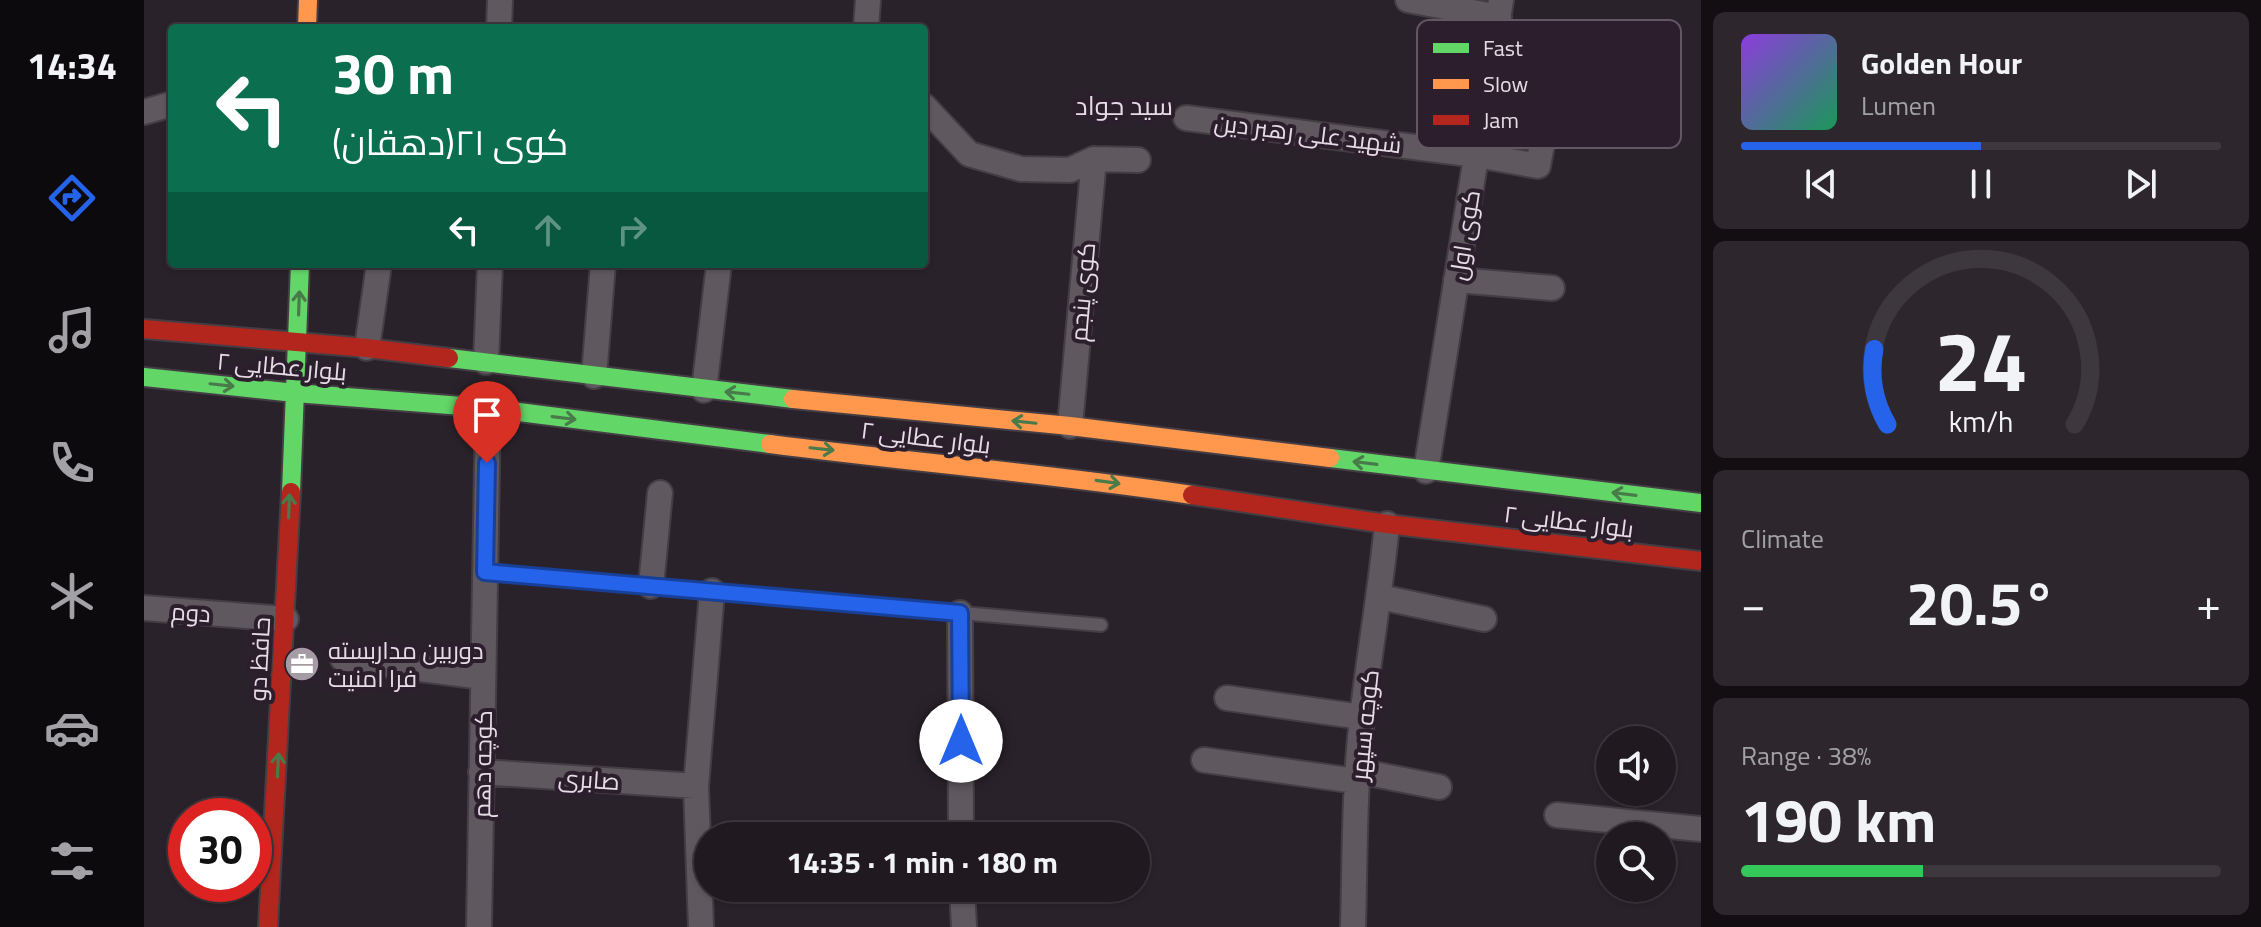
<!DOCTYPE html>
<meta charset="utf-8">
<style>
body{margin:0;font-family:"Titillium Web",Cairo,sans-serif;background:#2d272d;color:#f1f3f6;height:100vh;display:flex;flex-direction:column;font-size:30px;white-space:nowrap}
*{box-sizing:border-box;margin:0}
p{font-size:26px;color:#a2a1a5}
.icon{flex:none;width:44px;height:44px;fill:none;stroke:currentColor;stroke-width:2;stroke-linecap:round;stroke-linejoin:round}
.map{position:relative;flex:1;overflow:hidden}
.side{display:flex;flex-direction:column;gap:12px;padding:12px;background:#120e12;width:560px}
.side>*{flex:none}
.banner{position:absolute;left:24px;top:24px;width:760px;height:244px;border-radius:8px;box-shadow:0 2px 6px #0004,0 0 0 2px #3d383e;background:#0b6e4f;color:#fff;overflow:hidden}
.fabs{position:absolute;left:1452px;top:726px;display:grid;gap:16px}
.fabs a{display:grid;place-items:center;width:80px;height:80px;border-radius:50%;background:#201a20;box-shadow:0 2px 6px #0004,0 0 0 2px #3d383e;font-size:40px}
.speed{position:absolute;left:24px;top:798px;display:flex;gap:16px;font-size:40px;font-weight:700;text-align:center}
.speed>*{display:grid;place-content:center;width:104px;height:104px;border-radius:50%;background:#201a20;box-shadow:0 2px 6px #0004,0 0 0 2px #3d383e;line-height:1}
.speed .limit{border:12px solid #d22;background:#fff;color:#111}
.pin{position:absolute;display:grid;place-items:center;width:68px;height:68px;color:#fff;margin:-82px -34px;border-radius:50% 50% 50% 0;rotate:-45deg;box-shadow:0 0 8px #0007}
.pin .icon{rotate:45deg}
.me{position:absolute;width:88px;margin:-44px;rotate:0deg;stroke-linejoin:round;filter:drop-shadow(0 0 6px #0008)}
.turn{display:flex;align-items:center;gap:28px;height:168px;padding:0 32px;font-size:36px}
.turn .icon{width:104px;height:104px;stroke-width:2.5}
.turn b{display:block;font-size:56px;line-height:68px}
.lanes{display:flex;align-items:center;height:76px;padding:0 32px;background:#0003;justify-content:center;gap:40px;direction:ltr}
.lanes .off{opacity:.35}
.big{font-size:60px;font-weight:700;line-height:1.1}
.side .card{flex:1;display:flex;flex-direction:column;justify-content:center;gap:12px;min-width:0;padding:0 28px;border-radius:12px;background:#2d272d}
.side .dial{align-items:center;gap:0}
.dial svg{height:208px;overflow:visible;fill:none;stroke:#3d383e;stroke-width:7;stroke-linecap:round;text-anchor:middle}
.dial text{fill:#f1f3f6;stroke:none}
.song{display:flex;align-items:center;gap:24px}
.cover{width:96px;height:96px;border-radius:12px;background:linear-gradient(135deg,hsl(270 70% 55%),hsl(150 70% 35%))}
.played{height:8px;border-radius:4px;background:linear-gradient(90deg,#2563eb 50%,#3d383e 50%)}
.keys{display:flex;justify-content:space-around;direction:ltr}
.heat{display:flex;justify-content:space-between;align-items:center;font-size:44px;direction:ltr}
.charge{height:12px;border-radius:6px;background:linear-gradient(90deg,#34c759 38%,#3d383e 0)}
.trip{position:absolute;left:550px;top:822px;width:456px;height:80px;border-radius:40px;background:#201a20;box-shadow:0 2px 6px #0004,0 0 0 2px #3d383e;font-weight:700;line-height:80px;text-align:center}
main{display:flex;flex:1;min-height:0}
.dock{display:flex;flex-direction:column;width:144px;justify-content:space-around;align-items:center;background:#0d0a0d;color:#a2a1a5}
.dock .icon{width:56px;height:56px}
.dock .on{color:#2563eb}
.dock b{font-size:36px;color:#f1f3f6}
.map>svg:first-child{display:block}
</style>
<main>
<nav class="dock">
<b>14:34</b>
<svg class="icon on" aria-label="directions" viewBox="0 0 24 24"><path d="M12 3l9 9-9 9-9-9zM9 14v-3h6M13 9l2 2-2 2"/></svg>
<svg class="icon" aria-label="music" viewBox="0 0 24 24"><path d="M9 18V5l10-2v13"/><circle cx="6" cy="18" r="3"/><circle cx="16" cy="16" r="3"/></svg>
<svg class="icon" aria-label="phone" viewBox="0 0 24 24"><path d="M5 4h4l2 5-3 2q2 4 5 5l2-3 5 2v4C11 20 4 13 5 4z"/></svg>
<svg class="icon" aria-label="climate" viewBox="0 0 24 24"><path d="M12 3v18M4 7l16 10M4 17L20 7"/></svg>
<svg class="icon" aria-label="car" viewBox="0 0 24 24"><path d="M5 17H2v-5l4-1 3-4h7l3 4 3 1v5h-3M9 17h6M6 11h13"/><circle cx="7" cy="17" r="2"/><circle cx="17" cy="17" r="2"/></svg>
<svg class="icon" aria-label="filters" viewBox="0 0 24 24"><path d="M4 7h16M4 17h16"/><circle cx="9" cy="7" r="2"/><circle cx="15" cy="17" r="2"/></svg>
</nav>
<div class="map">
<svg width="1557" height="927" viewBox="0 0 1557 927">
<rect width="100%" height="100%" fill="#2a222a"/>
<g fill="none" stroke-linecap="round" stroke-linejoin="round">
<!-- lane casing -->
<g stroke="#443e44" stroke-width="16">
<path id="lane" d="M 341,572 L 957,625"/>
</g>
<!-- street casing -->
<g stroke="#443e44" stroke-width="28">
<path id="street" d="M 1264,0 L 1355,17
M 355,28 L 356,0
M 722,28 L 724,0
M 780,106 L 825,154 L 877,169 L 926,170 L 950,159 L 994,160
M 0,112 L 28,104
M 1042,118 L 1333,155 L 1394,166 L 1403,117
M 1312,280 L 1408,288
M 223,348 L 235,264
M 342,362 L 346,264
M 450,376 L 459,264
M 560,390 L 575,264
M 926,426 L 950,159
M 1282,471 L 1357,0
M 507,586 L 516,493
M 1236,597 L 1340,619
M 0,608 L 142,619
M 816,613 L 817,836
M 199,659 L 339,677
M 1083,698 L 1218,717
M 1060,760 L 1212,781
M 1214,771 L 1295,787
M 337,772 L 552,786
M 1413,815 L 1557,829
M 818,888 L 820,927
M 335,927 L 344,408
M 557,927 L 552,786 L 568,591
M 1209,927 C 1211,857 1210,788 1218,719 C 1225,653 1237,589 1243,524"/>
</g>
<!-- fast casing -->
<g stroke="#443e44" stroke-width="22">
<path id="fast" d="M 305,358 L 649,399
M 0,377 L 151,393 L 344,408 L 626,444
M 1186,458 L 1557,503
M 147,492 L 156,264"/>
</g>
<!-- slow casing -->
<g stroke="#443e44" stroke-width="22">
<path id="slow" d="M 163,28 L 164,0
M 649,399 L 926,426 L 1186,458
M 626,444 C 766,462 908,474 1048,495"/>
</g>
<!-- jam casing -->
<g stroke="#443e44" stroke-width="22">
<path id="jam" d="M 0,329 L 223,348 L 305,358
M 1048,495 L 1243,524 L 1557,561
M 124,927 L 147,492"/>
</g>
<!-- lane -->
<use href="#lane" stroke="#5f595f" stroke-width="12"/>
<!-- street -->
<use href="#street" stroke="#5f595f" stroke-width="24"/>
<!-- fast -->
<use href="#fast" stroke="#63d668" stroke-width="18"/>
<!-- slow -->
<use href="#slow" stroke="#ff974d" stroke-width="18"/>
<!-- jam -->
<use href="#jam" stroke="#b3261e" stroke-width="18"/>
</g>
<!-- one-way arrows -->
<defs><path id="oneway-shaft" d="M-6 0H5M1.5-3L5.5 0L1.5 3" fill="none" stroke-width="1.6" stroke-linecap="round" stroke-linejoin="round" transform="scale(2)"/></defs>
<g stroke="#487a4a">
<use href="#oneway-shaft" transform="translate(155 303) rotate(-88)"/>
<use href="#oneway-shaft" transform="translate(78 385) rotate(6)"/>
<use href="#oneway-shaft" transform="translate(593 393) rotate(-174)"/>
<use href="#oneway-shaft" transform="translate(420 418) rotate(7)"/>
<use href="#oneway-shaft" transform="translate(880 422) rotate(-174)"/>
<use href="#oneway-shaft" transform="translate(678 449) rotate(6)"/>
<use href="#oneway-shaft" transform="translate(1221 463) rotate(-173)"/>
<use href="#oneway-shaft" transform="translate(964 482) rotate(8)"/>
<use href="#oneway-shaft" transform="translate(1480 494) rotate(-173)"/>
<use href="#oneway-shaft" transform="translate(145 506) rotate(-88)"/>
<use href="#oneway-shaft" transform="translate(134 765) rotate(-87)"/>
</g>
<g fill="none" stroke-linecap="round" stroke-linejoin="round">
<!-- route casing -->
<g stroke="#184099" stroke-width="20">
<path id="route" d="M 343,463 L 341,572 L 816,613 L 817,741"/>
</g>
<!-- route -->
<use href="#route" stroke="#2563eb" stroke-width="14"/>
</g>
<!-- icons -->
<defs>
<g id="office-disc" transform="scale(1.8)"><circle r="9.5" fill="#a49ba4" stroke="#2d1e2d"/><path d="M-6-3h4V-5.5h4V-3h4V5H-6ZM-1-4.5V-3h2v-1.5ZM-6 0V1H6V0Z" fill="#fff"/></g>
</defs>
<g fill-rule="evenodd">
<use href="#office-disc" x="158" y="664"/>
</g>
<g text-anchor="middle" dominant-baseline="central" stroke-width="8" stroke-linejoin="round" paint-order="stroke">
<!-- street labels -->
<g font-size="24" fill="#e6dce6" stroke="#2d1e2d">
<text transform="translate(1164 133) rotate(7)">شهید علی رهبر دین</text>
<text transform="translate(1320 235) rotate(-81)">کوی اول</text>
<text transform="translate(938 292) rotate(-85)">کوی پنجم</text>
<text transform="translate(138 366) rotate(5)">بلوار عطایی ۲</text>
<text transform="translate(782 437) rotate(7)">بلوار عطایی ۲</text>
<text transform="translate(1425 521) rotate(7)">بلوار عطایی ۲</text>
<text transform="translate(47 612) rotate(4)">دوم</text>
<text transform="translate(115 659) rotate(-87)">حافظ دو</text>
<text transform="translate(1220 725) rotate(-84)">کوچه سپهر</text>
<text transform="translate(338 764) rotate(-89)">کوچه دهم</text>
<text transform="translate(445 779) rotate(4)">صابری</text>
</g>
<!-- poi labels -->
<g font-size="24" fill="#e6dce6" stroke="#2d1e2d" text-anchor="start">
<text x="184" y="650">دوربین مداربسته<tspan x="184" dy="28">فرا امنیت</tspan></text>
</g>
<!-- neighbourhood labels -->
<g font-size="26" fill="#e6dce6" stroke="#2d1e2d">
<text x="980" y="105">سید جواد</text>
</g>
</g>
<!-- legend -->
<rect x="1273" y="20" width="264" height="128" rx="12" fill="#2d1e2d" stroke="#645764" stroke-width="2"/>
<rect x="1289" y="43" width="36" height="10" fill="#63d668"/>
<rect x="1289" y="79" width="36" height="10" fill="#ff974d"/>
<rect x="1289" y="115" width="36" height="10" fill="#b3261e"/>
<g font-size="22" fill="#e6dce6">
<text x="1339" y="56">Fast</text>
<text x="1339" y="92">Slow</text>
<text x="1339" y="128">Jam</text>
</g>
</svg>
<div class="fabs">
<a><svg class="icon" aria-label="sound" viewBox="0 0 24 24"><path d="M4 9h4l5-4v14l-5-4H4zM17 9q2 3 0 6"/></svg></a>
<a><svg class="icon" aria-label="search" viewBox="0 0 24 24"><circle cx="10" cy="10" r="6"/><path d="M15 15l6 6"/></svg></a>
</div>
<div class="speed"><div class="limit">30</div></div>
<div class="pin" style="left:343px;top:463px;background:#d93025"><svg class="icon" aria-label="arrive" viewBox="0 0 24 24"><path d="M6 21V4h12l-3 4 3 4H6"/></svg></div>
<svg class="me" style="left:817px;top:741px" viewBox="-20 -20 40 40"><circle r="19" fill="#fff"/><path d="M0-13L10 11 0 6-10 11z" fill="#2563eb"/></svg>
<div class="trip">14:35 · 1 min · 180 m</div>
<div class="banner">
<div class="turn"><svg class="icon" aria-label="left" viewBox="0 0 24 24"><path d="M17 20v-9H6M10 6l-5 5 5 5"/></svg><div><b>30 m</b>کوی ۲۱(دهقان)</div></div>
<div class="lanes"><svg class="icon" aria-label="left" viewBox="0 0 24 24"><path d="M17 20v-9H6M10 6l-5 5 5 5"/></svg><svg class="icon off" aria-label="ahead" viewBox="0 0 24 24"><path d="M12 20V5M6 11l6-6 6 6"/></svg><svg class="icon off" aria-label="right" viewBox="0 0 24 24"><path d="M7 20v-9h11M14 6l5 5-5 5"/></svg></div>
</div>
</div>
<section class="side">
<div class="card">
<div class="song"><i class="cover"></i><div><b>Golden Hour</b><p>Lumen</p></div></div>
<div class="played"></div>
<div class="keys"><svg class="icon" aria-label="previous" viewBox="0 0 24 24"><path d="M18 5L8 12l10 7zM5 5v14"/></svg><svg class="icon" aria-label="pause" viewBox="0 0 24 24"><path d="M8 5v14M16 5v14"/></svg><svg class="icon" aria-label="next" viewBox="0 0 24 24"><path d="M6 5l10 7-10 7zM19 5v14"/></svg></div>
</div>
<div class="card dial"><svg viewBox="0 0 100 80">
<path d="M14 69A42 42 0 1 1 86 69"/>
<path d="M14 69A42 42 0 0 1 9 40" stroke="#2563eb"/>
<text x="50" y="56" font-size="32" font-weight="700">24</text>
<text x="50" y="72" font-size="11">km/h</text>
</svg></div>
<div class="card"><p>Climate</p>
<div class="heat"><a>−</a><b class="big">20.5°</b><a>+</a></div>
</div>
<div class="card"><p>Range · 38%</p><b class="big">190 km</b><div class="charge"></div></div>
</section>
</main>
